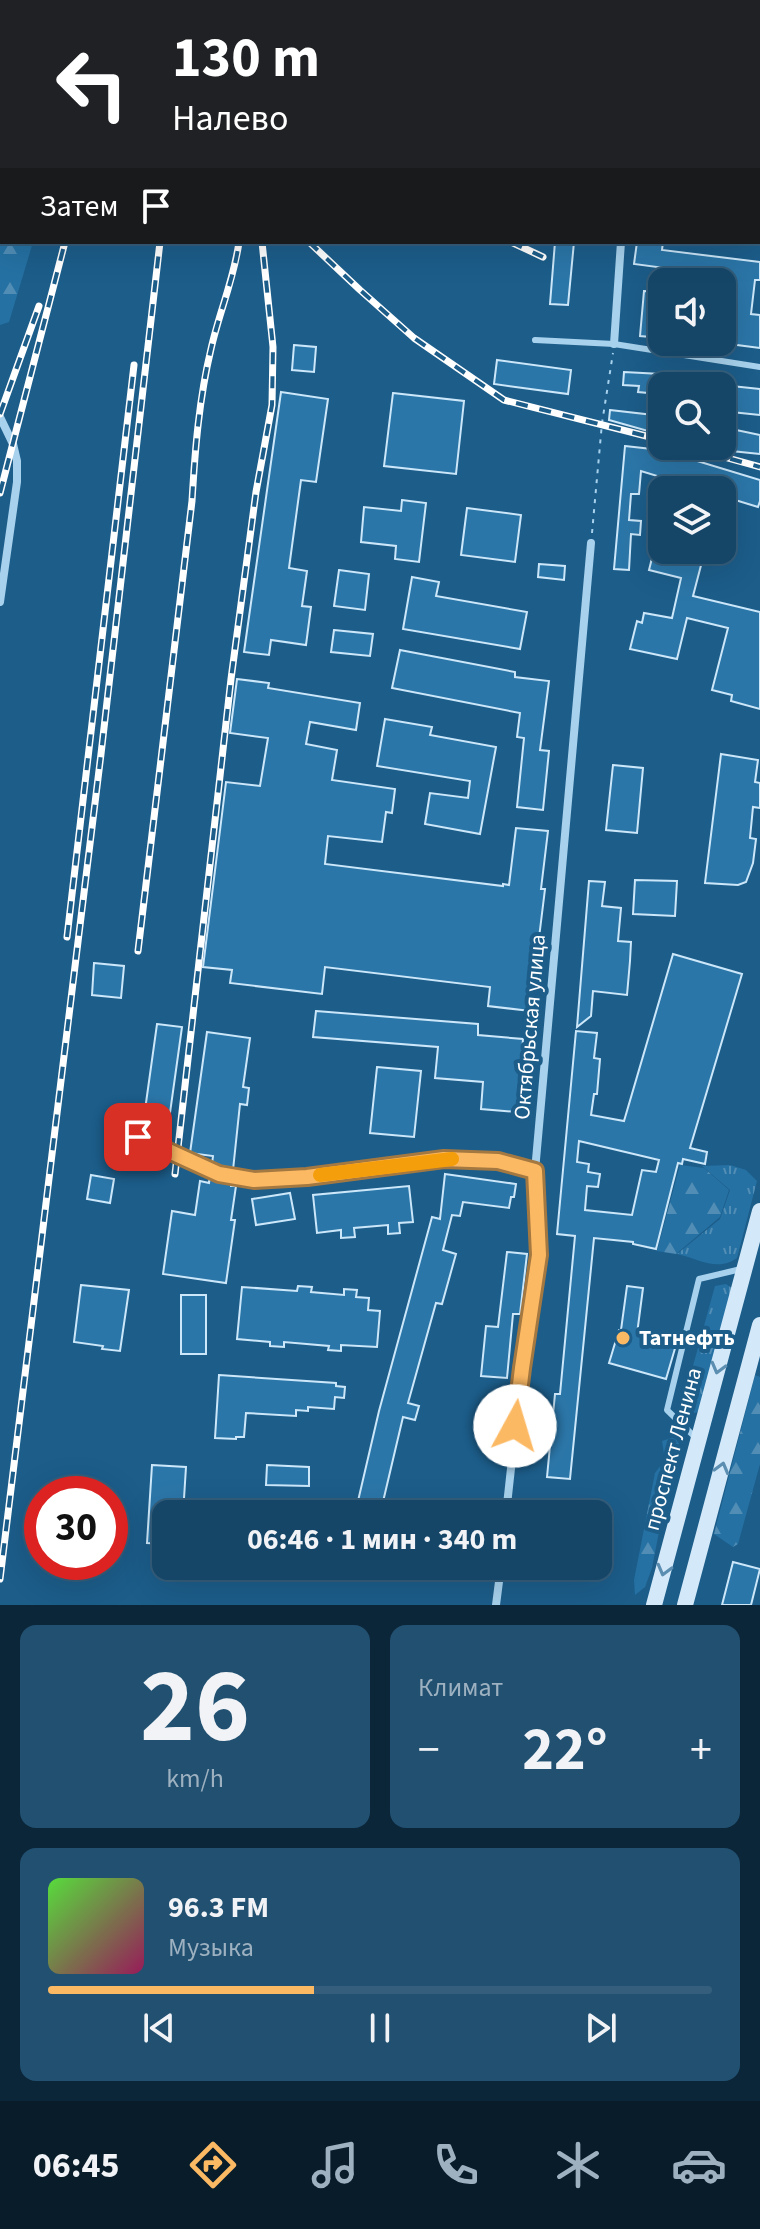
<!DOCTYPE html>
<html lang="ru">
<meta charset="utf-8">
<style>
body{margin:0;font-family:"Source Sans 3",sans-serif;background:#225071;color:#f1f3f6;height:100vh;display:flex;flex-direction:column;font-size:30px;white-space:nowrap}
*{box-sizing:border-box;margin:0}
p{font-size:26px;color:#9db1c0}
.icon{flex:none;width:44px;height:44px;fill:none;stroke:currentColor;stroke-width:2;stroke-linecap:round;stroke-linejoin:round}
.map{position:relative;height:1605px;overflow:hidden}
.side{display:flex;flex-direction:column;gap:20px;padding:20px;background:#0c2639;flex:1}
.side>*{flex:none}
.guide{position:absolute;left:0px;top:0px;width:760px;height:244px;box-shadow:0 8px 32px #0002,0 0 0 2px #345e7c;background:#202124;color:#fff;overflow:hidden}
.buttons{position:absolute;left:648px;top:268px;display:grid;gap:16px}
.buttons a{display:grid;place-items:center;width:88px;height:88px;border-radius:16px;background:#154668;box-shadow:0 8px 32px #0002,0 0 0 2px #345e7c;font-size:40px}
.speed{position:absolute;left:24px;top:1476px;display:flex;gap:16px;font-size:40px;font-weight:700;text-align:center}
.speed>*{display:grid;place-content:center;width:104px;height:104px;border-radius:50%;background:#154668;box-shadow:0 8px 32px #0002,0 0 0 2px #345e7c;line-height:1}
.speed .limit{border:12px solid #d22;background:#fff;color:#111}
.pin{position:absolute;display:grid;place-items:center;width:68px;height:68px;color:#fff;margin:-34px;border-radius:16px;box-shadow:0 4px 12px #0006}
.me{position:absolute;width:88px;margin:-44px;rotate:6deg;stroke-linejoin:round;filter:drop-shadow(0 0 6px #0008)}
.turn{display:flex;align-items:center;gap:28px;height:168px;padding:0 40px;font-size:36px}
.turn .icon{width:104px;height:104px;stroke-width:2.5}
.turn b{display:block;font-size:56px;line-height:68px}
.then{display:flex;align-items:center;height:76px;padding:0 40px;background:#0003;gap:16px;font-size:30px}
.big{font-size:60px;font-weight:700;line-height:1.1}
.side .card{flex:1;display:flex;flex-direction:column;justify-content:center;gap:12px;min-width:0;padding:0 28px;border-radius:16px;background:#225071}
.side .dial{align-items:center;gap:0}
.dial b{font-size:104px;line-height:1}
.song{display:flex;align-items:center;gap:24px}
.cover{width:96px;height:96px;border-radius:12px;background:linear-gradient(135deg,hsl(110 70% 55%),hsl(330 70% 35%))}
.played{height:8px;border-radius:4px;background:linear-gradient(90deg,#fcb964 40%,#345e7c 40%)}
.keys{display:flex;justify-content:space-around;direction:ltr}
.heat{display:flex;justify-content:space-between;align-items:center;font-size:44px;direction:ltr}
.side .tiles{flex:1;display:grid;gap:20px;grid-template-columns:1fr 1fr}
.card:last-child{grid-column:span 2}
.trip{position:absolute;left:152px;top:1500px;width:460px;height:80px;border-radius:16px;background:#154668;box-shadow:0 8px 32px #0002,0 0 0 2px #345e7c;font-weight:700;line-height:80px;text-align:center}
.dock{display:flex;height:128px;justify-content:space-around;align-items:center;background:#081c2a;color:#9db1c0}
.dock .icon{width:56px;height:56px}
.dock .active{color:#fcb964}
.dock b{font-size:36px;color:#f1f3f6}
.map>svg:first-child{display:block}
</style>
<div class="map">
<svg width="760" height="1605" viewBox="0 0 760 1605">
<defs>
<pattern id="grass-tufts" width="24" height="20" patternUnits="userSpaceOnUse" patternTransform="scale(2)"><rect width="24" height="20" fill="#2571a3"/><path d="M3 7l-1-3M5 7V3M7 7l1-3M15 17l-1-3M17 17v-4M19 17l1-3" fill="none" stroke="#518db5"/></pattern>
<pattern id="forest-firs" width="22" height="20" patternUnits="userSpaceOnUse" patternTransform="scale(2)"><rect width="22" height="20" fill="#2571a3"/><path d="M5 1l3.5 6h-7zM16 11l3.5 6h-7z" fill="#518db5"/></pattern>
</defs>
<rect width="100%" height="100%" fill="#1c5d8a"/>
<!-- grass -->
<path fill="url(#grass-tufts)" d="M 730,1165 L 746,1170 L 757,1181 L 737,1258 C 717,1272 700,1259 677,1254 L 720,1219 L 730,1190 L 702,1166 Z
M 726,1284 L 733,1289 L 702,1409 L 695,1413 L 686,1410 L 683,1402 L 715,1286 Z"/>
<!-- forest -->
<path fill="url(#forest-firs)" d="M 2,210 L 2,242 L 33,242 L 9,322 L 0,325 L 0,222 Z
M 680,1165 L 704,1168 L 729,1190 L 720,1217 L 676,1254 L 657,1251 Z
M 755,1375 L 760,1377 L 760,1464 L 738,1544 L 733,1547 L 714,1534 Z
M 677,1436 L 681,1452 L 662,1516 L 652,1568 L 645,1587 L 635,1595 L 634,1580 L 655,1473 L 665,1460 L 662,1441 Z"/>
<!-- building -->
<path fill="#2b76a8" stroke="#cce7f9" stroke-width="2" fill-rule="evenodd" d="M 555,242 L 574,242 L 568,305 L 550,304 Z
M 637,242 L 663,242 L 662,250 L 760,262 L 760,280 L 755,280 L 751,314 L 760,315 L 760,348 L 722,343 L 722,316 L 729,316 L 733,277 L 634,264 Z
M 644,291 L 662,292 L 662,338 L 640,336 Z
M 294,345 L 316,347 L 314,372 L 292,370 Z
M 497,360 L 571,370 L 568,394 L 494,384 Z
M 624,372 L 661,374 L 659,394 L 638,392 L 639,386 L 623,385 Z
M 722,385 L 760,389 L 760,415 L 722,411 Z
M 281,392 L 328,399 L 316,482 L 301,480 L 289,568 L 307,571 L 302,606 L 311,607 L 306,645 L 271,640 L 269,655 L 244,652 Z
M 393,393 L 464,401 L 456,474 L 384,466 Z
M 610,410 L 662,416 L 662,435 L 609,420 Z
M 722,427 L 760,435 L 760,454 L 722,450 Z
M 625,446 L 661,450 L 760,480 L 760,501 L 758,507 L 722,496 L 722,490 L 703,490 L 641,471 L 639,494 L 631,494 L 629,520 L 641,521 L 640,535 L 631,534 L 629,570 L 614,569 Z
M 402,500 L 426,503 L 419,562 L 395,559 L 396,546 L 361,542 L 364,507 L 401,511 Z
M 467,508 L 521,515 L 515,562 L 461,555 Z
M 654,550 L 705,550 L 693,596 L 760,612 L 760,709 L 731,701 L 732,695 L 712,690 L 728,628 L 687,618 L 677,659 L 630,649 L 637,621 L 642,623 L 644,613 L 672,618 L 681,578 L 649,570 Z
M 539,564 L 565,566 L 564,580 L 538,577 Z
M 339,570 L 369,574 L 365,610 L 334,606 Z
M 412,577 L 439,582 L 436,596 L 527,612 L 520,649 L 403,629 Z
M 334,630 L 373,634 L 370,656 L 331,652 Z
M 400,650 L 515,672 L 515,677 L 549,681 L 540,750 L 549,751 L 543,810 L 517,807 L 524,738 L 517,737 L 520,713 L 392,688 Z
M 237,679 L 269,683 L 268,688 L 360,703 L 356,730 L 310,722 L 306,744 L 337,750 L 332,780 L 395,789 L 392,813 L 386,812 L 382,842 L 328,836 L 325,864 L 503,886 L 503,884 L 509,885 L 516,828 L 548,831 L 541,889 L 545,889 L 530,1011 L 488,1006 L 490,987 L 325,967 L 322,994 L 230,983 L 232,970 L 203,967 L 226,782 L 260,786 L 268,738 L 230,733 Z
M 385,719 L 432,727 L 430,735 L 496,747 L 480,834 L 425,824 L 430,793 L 468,798 L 470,781 L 377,766 Z
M 721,754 L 758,760 L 755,782 L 760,783 L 760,808 L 753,807 L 750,838 L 756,839 L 753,863 L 746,882 L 738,885 L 705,883 Z
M 613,765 L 643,768 L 637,833 L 606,830 Z
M 635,880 L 677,881 L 675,916 L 633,914 Z
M 589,881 L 605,882 L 602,906 L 621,908 L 618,941 L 631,942 L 630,961 L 627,995 L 593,991 L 591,1016 L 577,1027 Z
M 673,954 L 742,974 L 690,1148 L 707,1152 L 705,1164 L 683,1159 L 682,1164 L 678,1163 L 656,1249 L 633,1244 L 633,1242 L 594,1238 L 570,1479 L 547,1477 L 555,1394 L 560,1394 L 575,1236 L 557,1234 L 576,1031 L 597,1033 L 594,1058 L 600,1059 L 597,1094 L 594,1094 L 591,1115 L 624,1121 ZM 579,1141 L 659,1160 L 656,1172 L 642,1170 L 632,1215 L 585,1210 L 587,1186 L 598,1187 L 600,1174 L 588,1172 L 589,1164 L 577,1162 Z
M 94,963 L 124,966 L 121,998 L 92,995 Z
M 316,1011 L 478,1024 L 478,1035 L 523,1039 L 517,1112 L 481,1109 L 483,1082 L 435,1078 L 438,1047 L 313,1037 Z
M 157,1024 L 182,1027 L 170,1113 L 145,1110 Z
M 207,1032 L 250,1038 L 243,1087 L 249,1088 L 247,1105 L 240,1104 L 233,1170 L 212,1164 L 213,1156 L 190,1153 Z
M 377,1067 L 421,1071 L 414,1137 L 370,1133 Z
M 445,1174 L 516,1184 L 514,1197 L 511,1197 L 509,1208 L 463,1202 L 460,1216 L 452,1215 L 443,1250 L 456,1254 L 442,1304 L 436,1303 L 408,1403 L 419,1406 L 415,1420 L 403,1417 L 382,1506 L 358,1501 L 379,1411 L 432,1217 L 440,1219 Z
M 91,1175 L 114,1179 L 110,1203 L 87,1199 Z
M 210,1176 L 231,1182 L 231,1186 L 236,1186 L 231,1220 L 235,1220 L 226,1283 L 163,1274 L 172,1211 L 195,1215 L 200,1181 L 209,1183 Z
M 409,1186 L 413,1222 L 399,1223 L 400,1233 L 388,1234 L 388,1225 L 354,1228 L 355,1237 L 341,1238 L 341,1230 L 317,1233 L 313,1195 Z
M 290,1193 L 295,1219 L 256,1225 L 252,1199 Z
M 507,1252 L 527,1254 L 520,1314 L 513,1314 L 507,1378 L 481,1376 L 486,1326 L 498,1327 Z
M 81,1285 L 129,1290 L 120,1351 L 102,1349 L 103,1346 L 74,1342 Z
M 298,1286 L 312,1287 L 311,1292 L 344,1295 L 344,1289 L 357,1290 L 356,1297 L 369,1298 L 368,1310 L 380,1311 L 377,1347 L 341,1345 L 341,1351 L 328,1350 L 329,1346 L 284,1342 L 284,1347 L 270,1346 L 270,1342 L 237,1339 L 242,1287 L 297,1291 Z
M 627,1286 L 643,1288 L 637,1334 L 676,1345 L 666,1379 L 609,1363 L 619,1330 L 621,1330 Z
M 181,1295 L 206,1295 L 206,1354 L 181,1354 Z
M 219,1375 L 336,1383 L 336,1386 L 345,1387 L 344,1398 L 335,1397 L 334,1409 L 308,1407 L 308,1411 L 296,1410 L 296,1416 L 246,1413 L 244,1437 L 236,1437 L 236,1439 L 215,1438 Z
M 152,1465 L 186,1467 L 183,1514 L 166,1514 L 166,1544 L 147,1543 Z
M 267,1465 L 309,1467 L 309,1486 L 266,1485 Z
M 733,1562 L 760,1569 L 751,1605 L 722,1605 Z"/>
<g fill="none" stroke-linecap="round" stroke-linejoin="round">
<!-- path -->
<path stroke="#a7d1ec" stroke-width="2" stroke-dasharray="4 6" stroke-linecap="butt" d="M 592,533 L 602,423 L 613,353"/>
<!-- service -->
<path stroke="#a7d1ec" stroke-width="6" d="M 275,2 L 275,0
M 535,340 L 614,344 L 760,367
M 138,1137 L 219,1174 L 254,1180 L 307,1177 L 444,1159 L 498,1161 L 535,1171
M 695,1437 L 667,1410 L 699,1279 L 741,1269"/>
<!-- minor -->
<path stroke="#a7d1ec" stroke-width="8" d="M 639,2 L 640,0
M 614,344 L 621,242
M 0,417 L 13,444 L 17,461 L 17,482 L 0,602
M 506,1514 L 522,1368 L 539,1255 L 535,1171 L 591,543
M 496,1605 L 501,1566"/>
<!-- secondary -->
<path stroke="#d3e9f9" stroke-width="16" d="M 654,1605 L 760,1211
M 685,1605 L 760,1325"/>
<!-- rail casing -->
<g stroke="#fff" stroke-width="7">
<path id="rail" d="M 245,0 L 245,2
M 136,2 L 136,0
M 188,2 L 188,0
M 309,242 L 360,290 L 414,338 L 504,400 L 662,440
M 511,242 L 543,257
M 0,414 L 39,306
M 684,446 L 760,467
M 0,493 L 65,242
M 67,937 L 134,365
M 138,951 L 192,501 C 195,450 199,399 211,349 C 219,313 234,279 239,242
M 175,1174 L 231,679 L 256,492 L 272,405 L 273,347 L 262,242
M 0,1579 L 101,754 L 160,242"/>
</g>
<!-- rail -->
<use href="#rail" stroke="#1c5d8a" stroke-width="4" stroke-dasharray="12" stroke-linecap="butt"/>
</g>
<!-- one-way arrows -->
<defs><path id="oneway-chevron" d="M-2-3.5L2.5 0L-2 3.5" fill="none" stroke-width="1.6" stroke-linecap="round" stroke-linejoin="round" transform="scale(2)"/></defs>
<g stroke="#5c8eb1">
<use href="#oneway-chevron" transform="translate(718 1368) rotate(105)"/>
<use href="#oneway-chevron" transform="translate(722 1468) rotate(-75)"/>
<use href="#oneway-chevron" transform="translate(664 1570) rotate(105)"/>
</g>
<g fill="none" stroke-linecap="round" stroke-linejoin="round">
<!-- route casing -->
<g stroke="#a47841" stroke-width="20">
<path id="route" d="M 138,1137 L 219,1174 L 254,1180 L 307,1177 L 444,1159 L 498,1161 L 535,1171 L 539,1255 L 522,1368 L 515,1426"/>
</g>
<!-- route -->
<use href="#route" stroke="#fcb964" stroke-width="14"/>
<!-- slow -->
<path stroke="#f59e0b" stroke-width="14" d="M 320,1175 L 452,1159"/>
</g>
<!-- markers -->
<circle fill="#fcb964" stroke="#1c5d8a" stroke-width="3" cx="623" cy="1338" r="8"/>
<g text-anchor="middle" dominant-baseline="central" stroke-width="8" stroke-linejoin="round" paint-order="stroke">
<!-- street labels -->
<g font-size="22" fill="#fff" stroke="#1c5d8a">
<text transform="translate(530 1027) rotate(-85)">Октябрьская улица</text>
<text transform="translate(673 1449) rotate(-75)">проспект Ленина</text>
</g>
<!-- poi labels -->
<g font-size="22" font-weight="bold" fill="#fff" stroke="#1c5d8a" text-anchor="start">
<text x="639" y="1338">Татнефть</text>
</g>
</g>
</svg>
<div class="buttons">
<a><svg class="icon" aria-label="sound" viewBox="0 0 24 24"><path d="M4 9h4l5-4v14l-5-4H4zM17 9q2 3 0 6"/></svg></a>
<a><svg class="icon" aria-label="search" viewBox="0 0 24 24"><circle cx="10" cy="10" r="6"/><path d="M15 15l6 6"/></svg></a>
<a><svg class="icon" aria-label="layers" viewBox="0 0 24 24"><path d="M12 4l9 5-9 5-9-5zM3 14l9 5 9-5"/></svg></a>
</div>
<div class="speed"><div class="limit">30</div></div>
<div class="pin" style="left:138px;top:1137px;background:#d93025"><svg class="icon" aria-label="arrive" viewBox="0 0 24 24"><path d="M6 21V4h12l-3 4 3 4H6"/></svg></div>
<svg class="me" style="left:515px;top:1426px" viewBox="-20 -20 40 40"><circle r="19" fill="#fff"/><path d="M0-13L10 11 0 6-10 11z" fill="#fcb964"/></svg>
<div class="trip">06:46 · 1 мин · 340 m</div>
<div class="guide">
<div class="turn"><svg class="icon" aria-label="left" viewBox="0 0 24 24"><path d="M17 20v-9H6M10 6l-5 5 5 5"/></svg><div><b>130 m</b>Налево</div></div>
<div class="then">Затем<svg class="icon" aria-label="arrive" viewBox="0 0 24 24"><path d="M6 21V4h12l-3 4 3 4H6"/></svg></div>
</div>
</div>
<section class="side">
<div class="tiles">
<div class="card dial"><b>26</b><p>km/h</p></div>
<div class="card"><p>Климат</p>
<div class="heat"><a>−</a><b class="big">22°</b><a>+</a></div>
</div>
<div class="card">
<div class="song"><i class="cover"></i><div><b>96.3 FM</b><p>Музыка</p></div></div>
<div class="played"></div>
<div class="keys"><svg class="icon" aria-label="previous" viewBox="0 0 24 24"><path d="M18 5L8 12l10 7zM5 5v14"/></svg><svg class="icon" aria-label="pause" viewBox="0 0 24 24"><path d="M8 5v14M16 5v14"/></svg><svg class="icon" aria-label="next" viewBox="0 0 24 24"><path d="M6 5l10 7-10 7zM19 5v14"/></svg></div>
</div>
</div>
</section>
<nav class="dock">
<b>06:45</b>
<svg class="icon active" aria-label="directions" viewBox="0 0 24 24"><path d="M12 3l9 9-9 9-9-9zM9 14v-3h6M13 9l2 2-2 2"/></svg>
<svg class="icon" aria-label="music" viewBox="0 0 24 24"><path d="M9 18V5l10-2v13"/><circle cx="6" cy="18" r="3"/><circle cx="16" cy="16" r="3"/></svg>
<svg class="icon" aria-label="phone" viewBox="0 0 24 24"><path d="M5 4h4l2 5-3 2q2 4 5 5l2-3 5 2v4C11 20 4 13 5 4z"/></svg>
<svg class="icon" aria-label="climate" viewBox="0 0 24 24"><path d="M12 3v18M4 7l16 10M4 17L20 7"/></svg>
<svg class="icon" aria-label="car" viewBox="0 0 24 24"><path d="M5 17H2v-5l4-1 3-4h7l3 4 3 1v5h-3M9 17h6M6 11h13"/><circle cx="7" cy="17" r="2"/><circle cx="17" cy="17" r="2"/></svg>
</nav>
